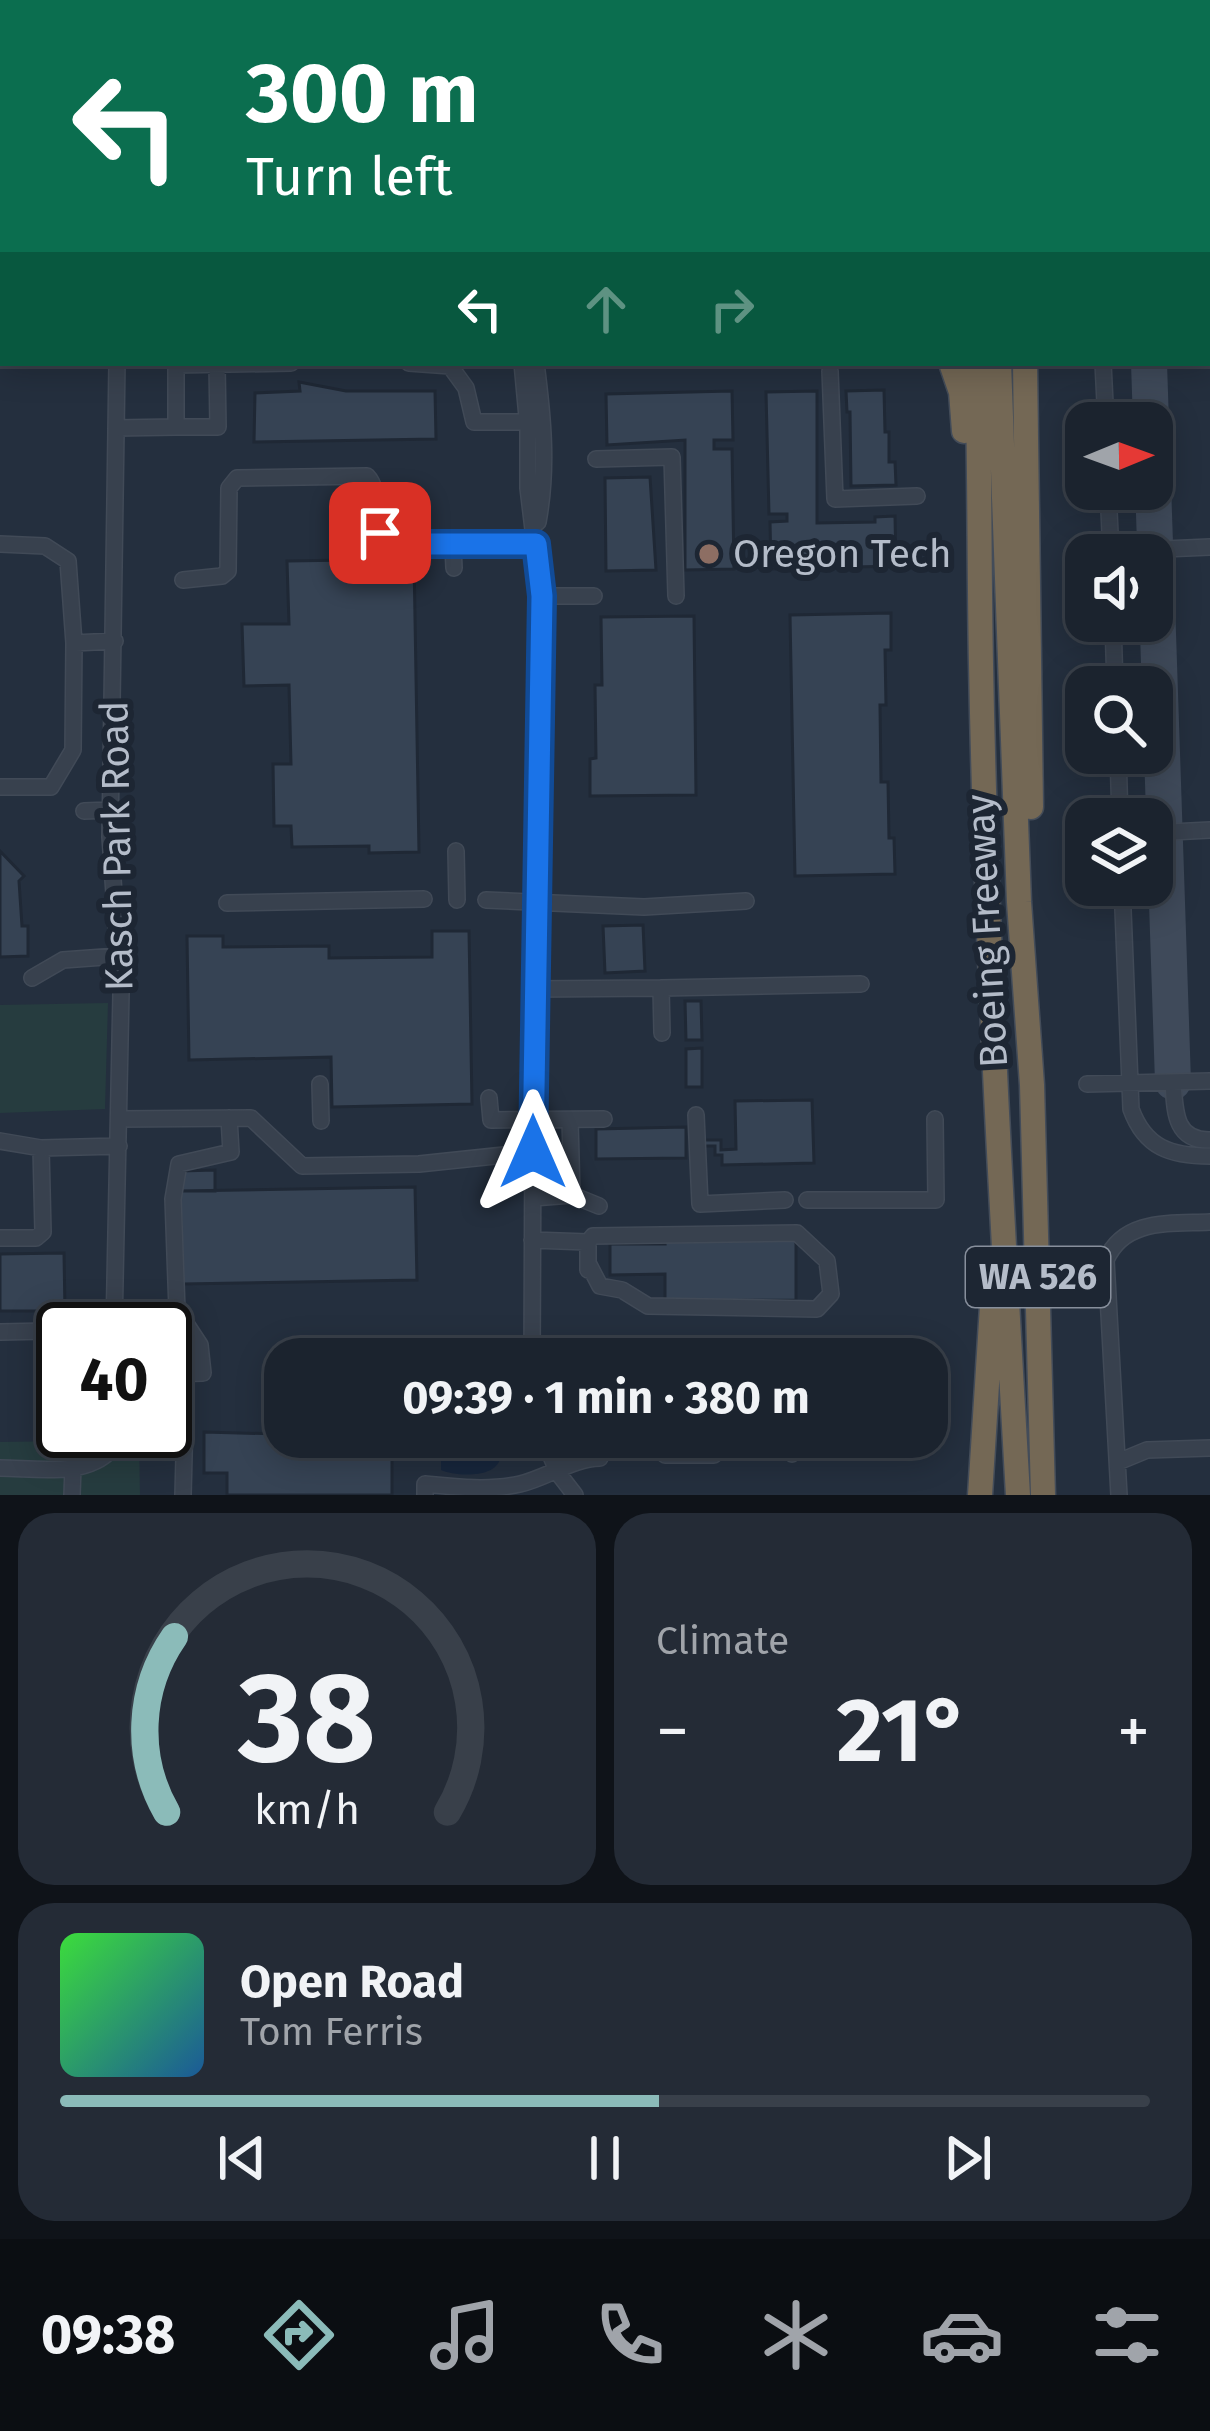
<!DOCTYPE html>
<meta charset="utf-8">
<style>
body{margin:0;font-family:"Fira Sans",sans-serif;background:#242b36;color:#f1f3f6;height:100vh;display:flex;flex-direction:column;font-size:45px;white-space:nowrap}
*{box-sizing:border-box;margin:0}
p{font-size:39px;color:#a0a4aa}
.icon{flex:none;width:66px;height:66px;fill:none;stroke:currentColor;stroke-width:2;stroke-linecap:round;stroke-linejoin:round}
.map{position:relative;height:1495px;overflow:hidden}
.panel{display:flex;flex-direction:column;gap:18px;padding:18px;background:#0f1319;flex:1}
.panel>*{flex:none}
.top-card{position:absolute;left:0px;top:0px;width:1212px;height:366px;box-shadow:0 6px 30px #0003,0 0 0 3px #39404a;background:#0b6e4f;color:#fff;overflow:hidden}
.needle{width:78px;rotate:89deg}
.controls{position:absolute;left:1065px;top:402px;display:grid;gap:24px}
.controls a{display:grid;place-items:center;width:108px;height:108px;border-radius:24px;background:#1b232e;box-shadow:0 6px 30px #0003,0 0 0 3px #39404a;font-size:60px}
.speed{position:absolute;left:36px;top:1302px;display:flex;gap:24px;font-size:60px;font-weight:700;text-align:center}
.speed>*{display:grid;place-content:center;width:156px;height:156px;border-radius:50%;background:#1b232e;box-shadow:0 6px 30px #0003,0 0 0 3px #39404a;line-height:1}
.speed .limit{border:6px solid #111;border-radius:18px;background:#fff;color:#111}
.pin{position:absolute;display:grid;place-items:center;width:102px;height:102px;color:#fff;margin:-51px;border-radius:24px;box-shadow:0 6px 18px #0006}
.me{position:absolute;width:132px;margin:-66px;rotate:0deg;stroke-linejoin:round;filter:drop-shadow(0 0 9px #0008)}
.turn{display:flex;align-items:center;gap:42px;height:252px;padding:0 48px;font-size:54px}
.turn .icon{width:156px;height:156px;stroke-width:2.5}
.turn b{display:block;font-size:84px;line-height:102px}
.lanes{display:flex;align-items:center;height:114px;padding:0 48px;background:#0003;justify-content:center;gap:60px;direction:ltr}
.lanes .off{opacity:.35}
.big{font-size:90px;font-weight:700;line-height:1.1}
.panel .tile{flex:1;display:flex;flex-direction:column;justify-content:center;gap:18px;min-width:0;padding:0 42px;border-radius:36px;background:#242b36}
.panel .dial{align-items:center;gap:0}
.dial svg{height:312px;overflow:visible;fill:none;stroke:#39404a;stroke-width:7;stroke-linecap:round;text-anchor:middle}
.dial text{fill:#f1f3f6;stroke:none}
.song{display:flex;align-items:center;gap:36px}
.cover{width:144px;height:144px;border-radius:18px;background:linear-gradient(135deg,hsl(120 70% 55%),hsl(210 70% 35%))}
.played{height:12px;border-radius:6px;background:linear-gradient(90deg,#8bbbb9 55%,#39404a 55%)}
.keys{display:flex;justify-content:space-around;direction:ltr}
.heat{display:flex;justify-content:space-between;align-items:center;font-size:66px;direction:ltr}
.panel .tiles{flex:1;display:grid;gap:18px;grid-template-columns:1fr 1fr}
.tile:last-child{grid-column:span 2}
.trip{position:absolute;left:264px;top:1338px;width:684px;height:120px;border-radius:36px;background:#1b232e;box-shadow:0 6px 30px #0003,0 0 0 3px #39404a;font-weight:700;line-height:120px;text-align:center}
.dock{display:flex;height:192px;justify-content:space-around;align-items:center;background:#0b0e12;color:#a0a4aa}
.dock .icon{width:84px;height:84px}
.dock .active{color:#8bbbb9}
.dock b{font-size:54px;color:#f1f3f6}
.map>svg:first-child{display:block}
</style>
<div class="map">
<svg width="1210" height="1495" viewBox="0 0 1210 1495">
<rect width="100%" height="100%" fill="#242f3e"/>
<!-- green -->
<path fill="#263c3f" d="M 108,1003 L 105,1109 L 0,1113 L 0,1005 Z
M 139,1440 L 140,1495 L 0,1495 L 0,1442 Z"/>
<!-- water -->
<path fill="#17263c" d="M 441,1437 L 497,1437 C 498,1444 501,1452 500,1459 C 495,1479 454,1476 441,1470 Z"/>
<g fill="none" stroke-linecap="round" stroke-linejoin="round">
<!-- taxiway -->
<path stroke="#3f4a5a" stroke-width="36" d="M 1136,0 L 1136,3
M 1149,363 L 1151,423
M 1152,454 L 1173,1082"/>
</g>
<!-- building -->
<path fill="#364354" stroke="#1f2835" stroke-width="3" d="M 287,0 L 507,0 L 507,3 L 287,3 Z
M 299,382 L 346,391 L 435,391 L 436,439 L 254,442 L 255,393 L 300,391 Z
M 884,390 L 885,432 L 889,432 L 889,462 L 895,462 L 896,485 L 851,486 L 850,412 L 847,412 L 846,391 Z
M 732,391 L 733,440 L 714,440 L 714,449 L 732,449 L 734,569 L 685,570 L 685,440 L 607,445 L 606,394 Z
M 817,391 L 817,523 L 875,522 L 875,517 L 895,516 L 896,566 L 771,569 L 770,522 L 787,521 L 787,514 L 769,514 L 766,392 Z
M 650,477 L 656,570 L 606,571 L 605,478 Z
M 414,559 L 419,852 L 369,853 L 369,846 L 292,847 L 291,826 L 274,826 L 273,764 L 291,764 L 289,685 L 244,686 L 242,624 L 289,624 L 287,561 Z
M 891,613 L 891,650 L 885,650 L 886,705 L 880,705 L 881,782 L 888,782 L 889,838 L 894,838 L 895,874 L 795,876 L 790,615 Z
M 694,616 L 696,795 L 590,796 L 590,759 L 596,758 L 595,685 L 602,685 L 601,617 Z
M 0,851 L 24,876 L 19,881 L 22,926 L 28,926 L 28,956 L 0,957 Z
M 643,925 L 645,971 L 605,973 L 603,926 Z
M 432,931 L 469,931 L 472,1104 L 332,1107 L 331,1057 L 189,1060 L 187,936 L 223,936 L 223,947 L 329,946 L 329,958 L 432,957 Z
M 685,1001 L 701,1001 L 702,1040 L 686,1040 Z
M 702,1048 L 702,1087 L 686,1087 L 686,1049 Z
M 812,1100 L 814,1163 L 722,1165 L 722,1155 L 715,1155 L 715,1146 L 699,1146 L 699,1140 L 721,1140 L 721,1150 L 736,1149 L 735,1101 Z
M 686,1127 L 686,1158 L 596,1159 L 596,1129 Z
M 215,1170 L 215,1191 L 180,1191 L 180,1171 Z
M 415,1187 L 417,1280 L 182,1284 L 180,1191 Z
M 796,1235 L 796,1300 L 665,1301 L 665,1274 L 610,1275 L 610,1244 L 665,1244 L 664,1236 Z
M 64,1253 L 65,1311 L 0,1311 L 0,1254 Z
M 204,1432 L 392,1437 L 392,1495 L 227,1495 L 227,1473 L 204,1473 Z"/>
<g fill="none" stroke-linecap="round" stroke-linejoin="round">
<!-- minor casing -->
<g stroke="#414a57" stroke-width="18">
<path id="minor" d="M 130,0 L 136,3
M 205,0 L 205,3
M 247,0 L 247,3
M 593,0 L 593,3
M 1091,0 L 1091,3
M 1209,78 L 1210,78
M 1209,328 L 1210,328
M 409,363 L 450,366 L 466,388 L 474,422 L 527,422
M 522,363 L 528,428 L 528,488 L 541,596 L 534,901 L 532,1359
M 536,363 C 543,417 548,468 538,522
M 1103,363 L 1106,423
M 830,371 L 835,499 L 917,496
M 176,427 L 218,427 L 217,364
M 116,428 L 176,427 L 176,365 L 291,363
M 596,459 L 672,457 L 676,596
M 1108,489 L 1111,555
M 0,544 L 45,546 L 68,561 L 74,643 L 73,750 L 51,787 L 0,787
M 1072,553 L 1210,547
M 454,568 L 453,546 L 535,544
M 183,580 L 222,576 L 228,571 L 229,488 L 237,478 L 367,476 C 383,493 370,523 387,541 L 453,546
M 541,596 L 594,596
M 1113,621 L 1115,687
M 74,643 L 115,641
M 1118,753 L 1120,819
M 84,811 L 110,810
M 1152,833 L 1210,830
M 1080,834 L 1086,834
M 456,851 L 457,900
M 1122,885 L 1131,1109 C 1145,1148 1171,1156 1210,1156
M 486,900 L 644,907 L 746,901
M 227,903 L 424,899
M 32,978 L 63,960 L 118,956
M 661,988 L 861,984
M 534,989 L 661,988 L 662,1033
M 1173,1082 C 1175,1110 1174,1141 1210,1140
M 320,1084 L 321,1121
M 1087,1084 L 1210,1081
M 489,1098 L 491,1120 L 604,1119
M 696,1115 L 700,1204 L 785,1200
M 119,1119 L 251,1118 L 302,1166 L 419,1164 L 533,1152
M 570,1120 L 572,1195
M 0,1141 L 41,1148 L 119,1146
M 533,1198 L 572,1195 L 599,1206
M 807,1200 L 936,1200 L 935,1119
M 0,1238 L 36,1238 L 43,1232 L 41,1148
M 532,1240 L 588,1242 L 588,1270
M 588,1242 L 593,1236 L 797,1233 L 827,1261 L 831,1294 L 817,1309 L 648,1306 L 622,1290 L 600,1286 L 588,1263
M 114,1329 L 121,993 L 110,837 L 117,363
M 0,1332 L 48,1331 L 50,1376
M 165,1374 L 203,1373 L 200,1345 L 177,1310 L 173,1199 L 179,1164 L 231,1152 L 229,1118
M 543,1437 L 558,1473 L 575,1495
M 792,1437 L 792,1454
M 665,1455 L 714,1455
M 1118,1462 L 1147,1450 L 1210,1448
M 0,1468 C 35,1468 86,1478 112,1449 L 114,1431
M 72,1495 L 73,1467
M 183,1495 L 185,1418
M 425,1495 L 425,1484 C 455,1487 489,1491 520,1484 C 546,1478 574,1458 600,1458 L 599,1437
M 1119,1495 L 1106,1260 C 1124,1218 1171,1224 1210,1222"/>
</g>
<!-- major casing -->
<g stroke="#414a57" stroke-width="21">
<path id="major" d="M 0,297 L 3,297"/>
</g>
<!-- highway casing -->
<g stroke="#434c59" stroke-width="27">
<path id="highway" d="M 965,0 L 965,3
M 986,0 L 986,3
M 1010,0 L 1010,3
M 921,3 L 921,0
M 951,363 L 961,392 L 964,431
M 977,363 C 980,464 979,564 981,664 C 986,941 1002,1218 1018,1495
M 999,363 L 1019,902 L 1032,1085 L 1043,1495
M 1025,363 L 1031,807
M 980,1495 L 993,1290"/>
</g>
<!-- minor -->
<use href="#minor" stroke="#38414e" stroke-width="15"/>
<!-- major -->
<use href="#major" stroke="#56606e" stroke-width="18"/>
<!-- highway -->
<use href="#highway" stroke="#746855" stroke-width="24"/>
</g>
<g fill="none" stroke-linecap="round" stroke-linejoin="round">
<!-- route casing -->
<g stroke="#114b97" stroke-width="30">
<path id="route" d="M 380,533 L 391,544 L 536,544 L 542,596 L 533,1152"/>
</g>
<!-- route -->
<use href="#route" stroke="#1a73e8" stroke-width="21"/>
</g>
<!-- markers -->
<circle fill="#8d6e63" stroke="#1d2633" stroke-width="4.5" cx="709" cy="554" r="12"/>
<g text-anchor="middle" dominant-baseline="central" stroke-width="12" stroke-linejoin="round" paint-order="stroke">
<!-- shield labels -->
<rect fill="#1d2633" stroke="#878f9c" stroke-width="3" x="966" y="1247" width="144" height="60" rx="9"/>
<g font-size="36" font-weight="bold" fill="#b4bcc9">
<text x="1038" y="1277">WA 526</text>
</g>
<!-- poi labels -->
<g font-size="39" fill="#b4bcc9" stroke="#1d2633" text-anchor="start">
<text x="733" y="554">Oregon Tech</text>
</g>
<!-- street labels -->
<g font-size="39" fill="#b4bcc9" stroke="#1d2633">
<text transform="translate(117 846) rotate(-91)">Kasch Park Road</text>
<text transform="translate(987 931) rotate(-93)">Boeing Freeway</text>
</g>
</g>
</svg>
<div class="controls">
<a><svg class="needle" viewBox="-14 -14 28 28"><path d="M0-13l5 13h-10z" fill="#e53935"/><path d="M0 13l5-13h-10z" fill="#a0a4aa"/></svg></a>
<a><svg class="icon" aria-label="sound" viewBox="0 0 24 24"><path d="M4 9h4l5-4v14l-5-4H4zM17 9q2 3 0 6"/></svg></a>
<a><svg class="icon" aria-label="search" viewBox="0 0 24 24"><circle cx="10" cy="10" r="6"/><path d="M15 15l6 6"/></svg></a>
<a><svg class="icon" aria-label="layers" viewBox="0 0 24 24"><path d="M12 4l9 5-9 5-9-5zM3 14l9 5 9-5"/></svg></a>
</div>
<div class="speed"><div class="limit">40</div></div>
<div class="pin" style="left:380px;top:533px;background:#d93025"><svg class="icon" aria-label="arrive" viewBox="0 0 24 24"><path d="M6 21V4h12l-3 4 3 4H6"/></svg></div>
<svg class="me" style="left:533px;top:1152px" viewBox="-20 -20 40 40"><path d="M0-17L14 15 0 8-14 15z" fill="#1a73e8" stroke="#fff" stroke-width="4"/></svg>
<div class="trip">09:39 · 1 min · 380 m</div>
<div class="top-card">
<div class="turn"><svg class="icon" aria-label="left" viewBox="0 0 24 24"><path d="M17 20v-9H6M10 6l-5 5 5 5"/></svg><div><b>300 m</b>Turn left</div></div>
<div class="lanes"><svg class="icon" aria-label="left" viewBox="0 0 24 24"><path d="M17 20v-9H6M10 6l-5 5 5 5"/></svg><svg class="icon off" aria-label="ahead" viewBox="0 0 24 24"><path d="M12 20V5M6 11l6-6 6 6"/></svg><svg class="icon off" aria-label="right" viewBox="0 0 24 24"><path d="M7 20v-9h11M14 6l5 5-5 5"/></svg></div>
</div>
</div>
<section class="panel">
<div class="tiles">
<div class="tile dial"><svg viewBox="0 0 100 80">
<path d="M14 69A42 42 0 1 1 86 69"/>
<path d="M14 69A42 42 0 0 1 16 24" stroke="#8bbbb9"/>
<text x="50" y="56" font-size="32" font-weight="700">38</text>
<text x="50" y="72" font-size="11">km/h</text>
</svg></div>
<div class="tile"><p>Climate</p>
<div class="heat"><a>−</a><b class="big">21°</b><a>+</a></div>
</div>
<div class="tile">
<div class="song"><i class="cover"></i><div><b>Open Road</b><p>Tom Ferris</p></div></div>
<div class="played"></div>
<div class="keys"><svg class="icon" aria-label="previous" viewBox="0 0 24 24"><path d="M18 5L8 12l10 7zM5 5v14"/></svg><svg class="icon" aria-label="pause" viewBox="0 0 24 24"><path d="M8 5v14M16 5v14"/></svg><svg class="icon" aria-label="next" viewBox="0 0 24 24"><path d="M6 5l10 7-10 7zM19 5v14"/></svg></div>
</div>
</div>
</section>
<nav class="dock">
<b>09:38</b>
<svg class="icon active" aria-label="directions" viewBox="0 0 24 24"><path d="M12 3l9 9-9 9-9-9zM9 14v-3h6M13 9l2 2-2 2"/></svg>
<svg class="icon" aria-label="music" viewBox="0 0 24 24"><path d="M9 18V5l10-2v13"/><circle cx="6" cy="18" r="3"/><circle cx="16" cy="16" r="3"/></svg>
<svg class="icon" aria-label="phone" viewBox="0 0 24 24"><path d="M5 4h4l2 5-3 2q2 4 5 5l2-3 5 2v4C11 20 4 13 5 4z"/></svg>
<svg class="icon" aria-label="climate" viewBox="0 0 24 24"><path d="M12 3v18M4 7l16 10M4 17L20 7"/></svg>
<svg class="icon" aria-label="car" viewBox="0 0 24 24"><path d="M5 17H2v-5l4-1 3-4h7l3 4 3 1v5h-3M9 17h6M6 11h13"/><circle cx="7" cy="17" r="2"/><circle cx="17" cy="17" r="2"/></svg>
<svg class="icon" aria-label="filters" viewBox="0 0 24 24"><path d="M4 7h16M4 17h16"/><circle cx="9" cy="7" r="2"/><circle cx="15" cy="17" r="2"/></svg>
</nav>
